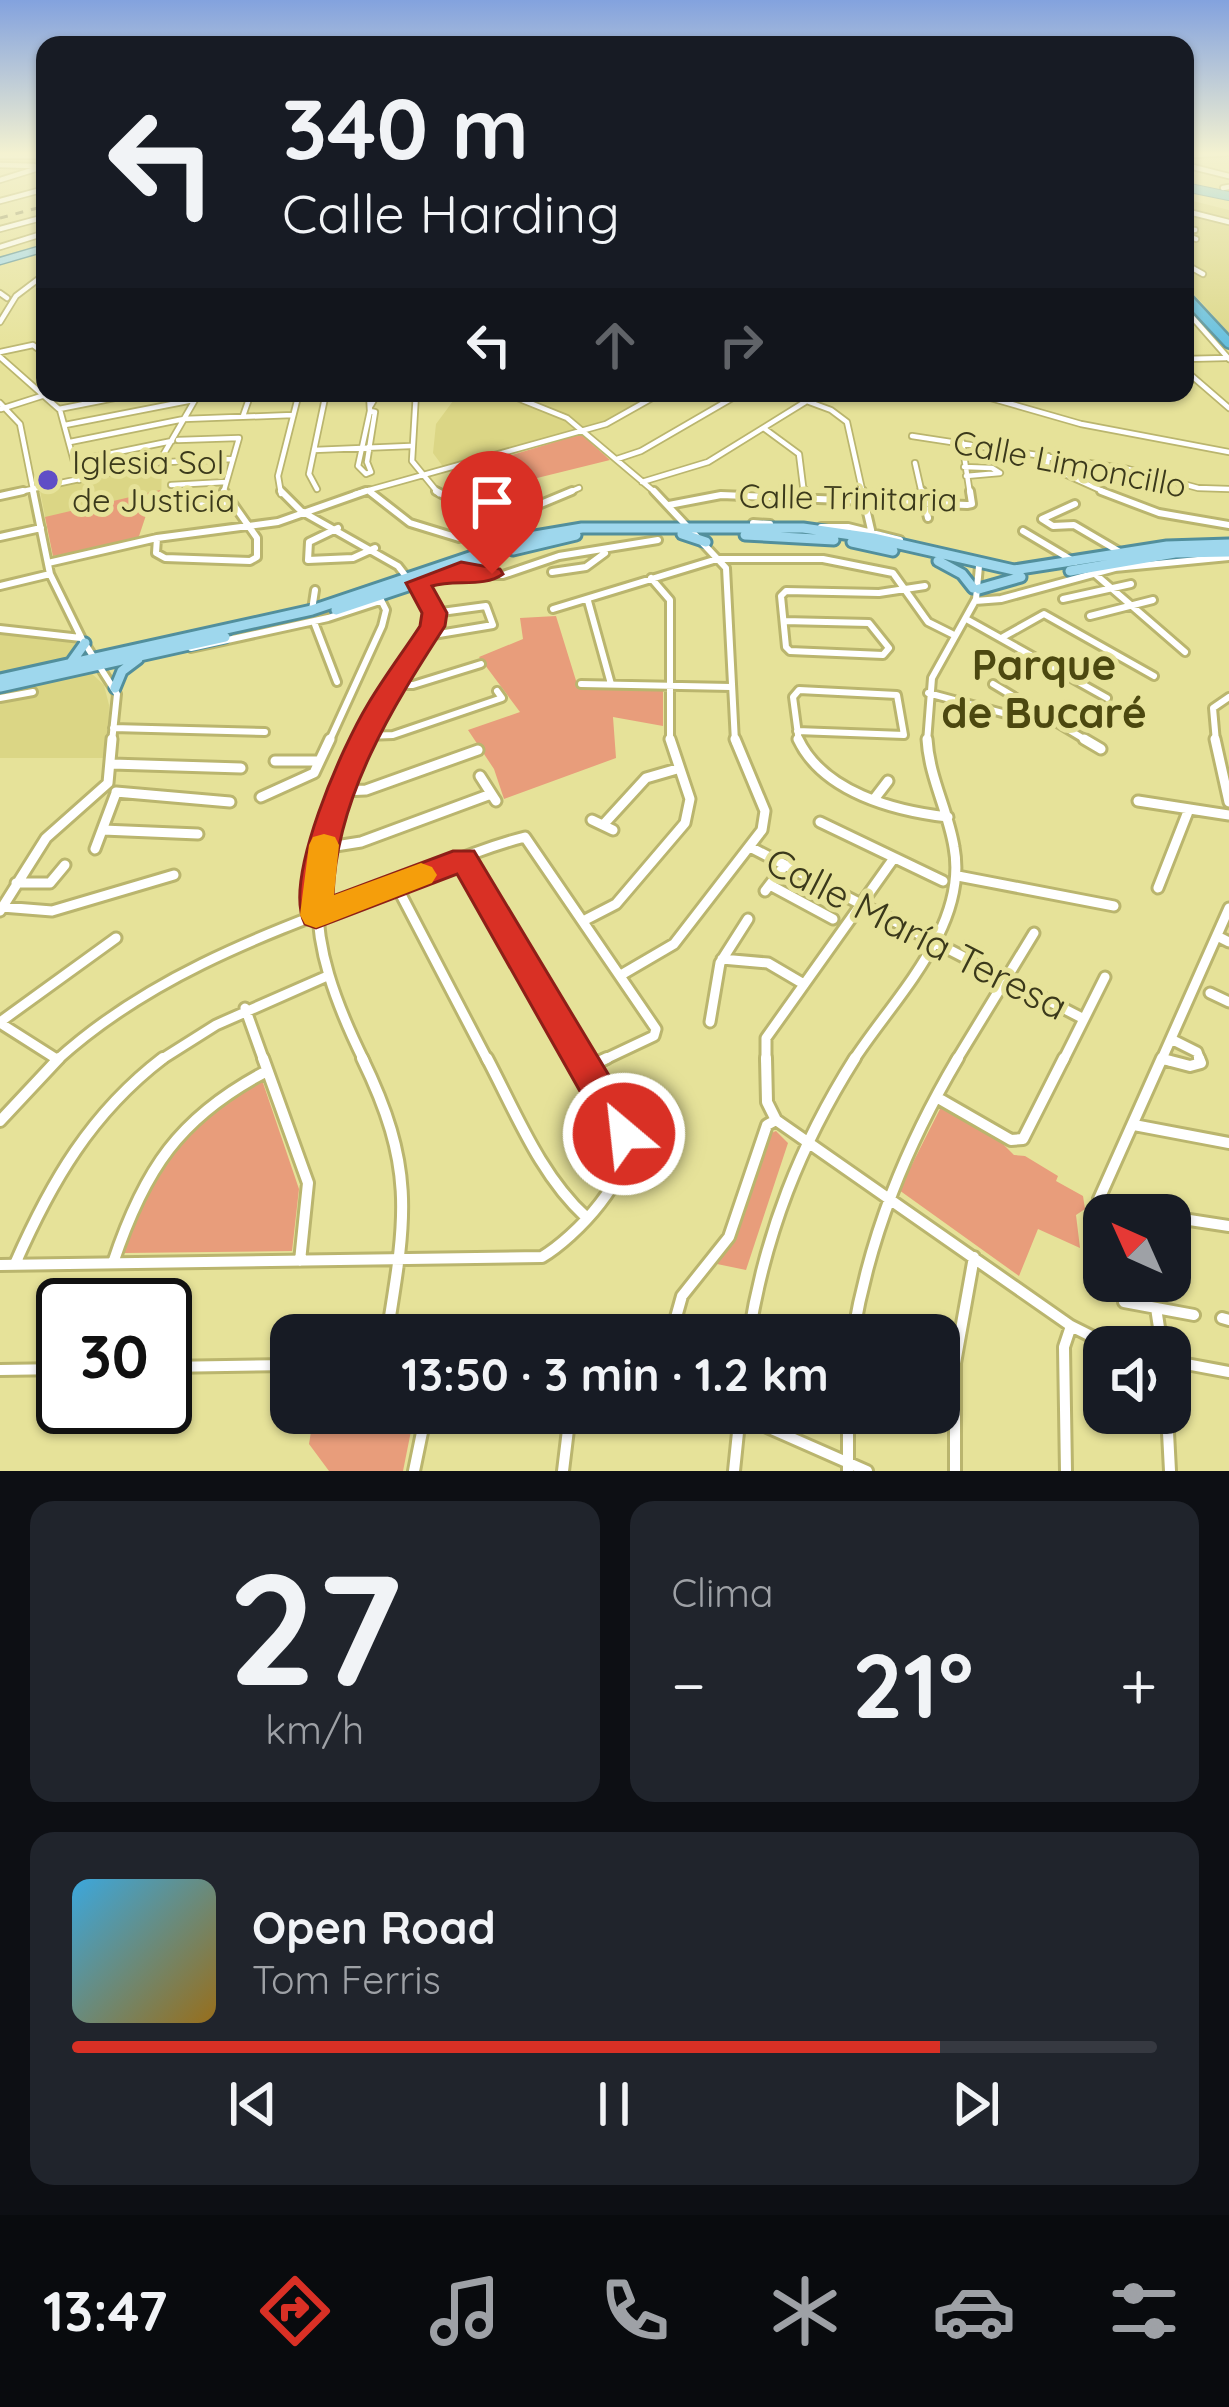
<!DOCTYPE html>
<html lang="es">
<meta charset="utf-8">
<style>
body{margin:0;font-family:Quicksand,sans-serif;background:#20242c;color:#f1f3f6;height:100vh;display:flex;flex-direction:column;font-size:45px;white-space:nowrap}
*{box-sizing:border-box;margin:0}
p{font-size:39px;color:#9ea1a6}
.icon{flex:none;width:66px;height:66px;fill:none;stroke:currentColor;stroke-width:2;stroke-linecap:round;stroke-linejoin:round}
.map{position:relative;height:1471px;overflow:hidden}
.details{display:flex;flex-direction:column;gap:30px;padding:30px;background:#0d0f14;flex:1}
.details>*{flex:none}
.banner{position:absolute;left:36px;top:36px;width:1158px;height:366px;border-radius:24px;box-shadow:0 3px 9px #0004;background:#171b24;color:#f1f3f6;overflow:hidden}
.needle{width:78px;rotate:315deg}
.fabs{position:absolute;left:1083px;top:1194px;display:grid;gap:24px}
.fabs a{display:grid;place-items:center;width:108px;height:108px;border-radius:24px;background:#171b24;box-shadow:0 3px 9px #0004;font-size:60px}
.speed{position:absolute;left:36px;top:1278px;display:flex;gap:24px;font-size:60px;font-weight:700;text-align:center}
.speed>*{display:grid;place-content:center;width:156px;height:156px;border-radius:50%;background:#171b24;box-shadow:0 3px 9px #0004;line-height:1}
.speed .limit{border:6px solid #111;border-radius:18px;background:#fff;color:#111}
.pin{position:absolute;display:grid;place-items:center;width:102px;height:102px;color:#fff;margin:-123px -51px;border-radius:50% 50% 50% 0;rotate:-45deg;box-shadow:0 0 12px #0007}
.pin .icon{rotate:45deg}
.me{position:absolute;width:132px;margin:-66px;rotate:332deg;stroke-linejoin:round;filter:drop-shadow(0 0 9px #0008)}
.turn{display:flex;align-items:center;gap:42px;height:252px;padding:0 48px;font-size:54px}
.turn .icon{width:156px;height:156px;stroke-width:2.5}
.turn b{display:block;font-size:84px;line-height:102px}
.lanes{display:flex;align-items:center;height:114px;padding:0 48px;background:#0003;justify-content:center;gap:60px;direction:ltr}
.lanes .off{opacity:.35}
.big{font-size:90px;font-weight:700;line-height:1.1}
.details .widget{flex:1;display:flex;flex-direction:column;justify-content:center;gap:18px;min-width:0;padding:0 42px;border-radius:24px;background:#20242c}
.details .dial{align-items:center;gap:0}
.dial b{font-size:156px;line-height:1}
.song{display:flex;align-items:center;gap:36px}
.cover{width:144px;height:144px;border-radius:18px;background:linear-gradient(135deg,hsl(200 70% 55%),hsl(40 70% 35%))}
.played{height:12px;border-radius:6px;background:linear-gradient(90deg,#d93025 80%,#363941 80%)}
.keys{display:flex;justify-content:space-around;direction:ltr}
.heat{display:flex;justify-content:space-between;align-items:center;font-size:66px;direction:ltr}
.details .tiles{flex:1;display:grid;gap:30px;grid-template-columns:1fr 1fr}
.widget:last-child{grid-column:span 2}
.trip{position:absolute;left:270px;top:1314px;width:690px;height:120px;border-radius:24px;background:#171b24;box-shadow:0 3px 9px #0004;font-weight:700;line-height:120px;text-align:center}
.tabs{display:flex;height:192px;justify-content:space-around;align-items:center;background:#090b0e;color:#9ea1a6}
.tabs .icon{width:84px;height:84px}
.tabs .on{color:#d93025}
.tabs b{font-size:54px;color:#f1f3f6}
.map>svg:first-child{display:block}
</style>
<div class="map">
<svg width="1229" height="1471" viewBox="0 0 1229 1471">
<rect width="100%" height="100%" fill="#e6e299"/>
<!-- built -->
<path fill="#dbd685" d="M 1185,199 L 1229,210 L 1229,333 L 1185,284 Z
M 459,393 L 656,393 L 603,422 L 444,468 L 433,453 L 436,424 Z
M 162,464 L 161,502 L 146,515 L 138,539 L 53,556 L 40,491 Z
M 0,631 L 54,636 L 74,642 L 78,650 L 67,661 L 0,675 Z
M 90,672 L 104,685 L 109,705 L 108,758 L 0,758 L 0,692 Z"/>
<!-- green -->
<path fill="#e89d7b" d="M 581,434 L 610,460 L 529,480 L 502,458 Z
M 160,490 L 161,502 L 146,515 L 138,539 L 53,556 L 45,517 Z
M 556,616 L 578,687 L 663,690 L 663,726 L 613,717 L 616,758 L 504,799 L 494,769 L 468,730 L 520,712 L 479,657 L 523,639 L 520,618 Z
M 262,1080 L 299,1189 L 292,1251 L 124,1253 C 139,1174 195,1120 262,1080 Z
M 941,1107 L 1001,1142 L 1014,1155 L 1025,1156 L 1058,1176 L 1056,1181 L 1083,1196 L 1085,1209 L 1076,1215 L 1080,1248 L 1038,1229 L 1019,1276 L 899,1190 Z
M 776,1131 L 788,1143 L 746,1270 L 717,1264 L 734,1239 L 769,1134 Z
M 314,1413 L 397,1413 L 411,1431 L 403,1471 L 329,1471 L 309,1444 Z"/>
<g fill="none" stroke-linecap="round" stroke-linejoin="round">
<!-- minor-far3 casing -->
<g stroke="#bab56e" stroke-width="8">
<path id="minor-far3" d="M 1196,155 L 1229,153
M 0,156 L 45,156
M 0,165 L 34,166
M 1185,165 L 1229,176
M 0,180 L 45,166
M 1223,188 L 1229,187
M 0,201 L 45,189
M 1185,211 L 1229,222
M 0,229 L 45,217
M 1185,229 L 1195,230
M 1185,235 L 1196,239
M 0,247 L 45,233
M 1185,264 L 1203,274
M 0,293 L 7,298
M 1185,309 L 1229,359
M 0,322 L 16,296 L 45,274
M 0,352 L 33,345 L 45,354
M 0,357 L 60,410 L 79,480
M 1185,359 L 1226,358
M 1185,370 L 1229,408
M 369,393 L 370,411
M 416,393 L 412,461 L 439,494
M 505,393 L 567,418 L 657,494
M 785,393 L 831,410 L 847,422 L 863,494
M 973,393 L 1081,424 L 1229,452
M 0,403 L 20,424 L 34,494
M 371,405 L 378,393
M 1,409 L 51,393
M 59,409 L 140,393
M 370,411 L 375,412 L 367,462 L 371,472 L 366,474 L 358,466 Z
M 243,416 L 251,393
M 65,425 L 193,400
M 765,429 L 799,454 L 804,494
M 912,436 L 1128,469 L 1198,488 L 1229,489
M 178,440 L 239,438 L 223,494
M 70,442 L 184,419 L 293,415
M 962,442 L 970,494
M 314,450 L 410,446
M 1048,456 L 1047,466 L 1109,494
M 617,459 L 641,451 L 741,393
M 74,461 L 172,441
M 168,462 L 232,459
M 476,463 L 494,484 L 515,494
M 915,463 L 922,494
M 964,467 L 992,468 L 1000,473 L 966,476
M 642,482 L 708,462 L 805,402
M 171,485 L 226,482
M 317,489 L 309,474 L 326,393
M 9,494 L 159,462 L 199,393
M 281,494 L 278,476 L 299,393
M 355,494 L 606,424 L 661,393
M 565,494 L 579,488"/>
</g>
<!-- minor-far2 casing -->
<g stroke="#bab56e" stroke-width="12">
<path id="minor-far2" d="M 33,491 L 50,574 L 82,639 L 117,694 L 112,742
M 281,491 L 301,511 L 398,566 L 434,613 C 428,648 380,704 361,742
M 369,491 L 410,523 L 459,538 L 572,491
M 436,491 L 497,523
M 509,491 L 538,505
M 654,491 L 726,568 L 735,742
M 804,491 L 805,498
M 862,491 L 872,534
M 922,491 L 928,518
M 1101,491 L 1159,513 L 1229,525
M 0,496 L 23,491
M 1075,504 L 1042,519 L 1053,526 L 1074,525 L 1120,552
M 669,505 L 721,495 L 967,505 L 972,504 L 970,491
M 161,509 L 227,503
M 753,523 L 770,524
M 821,527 L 848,527 L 900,540
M 338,528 L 309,542 L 308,560 L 353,558 L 375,548
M 1023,531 L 1075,562
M 0,537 L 41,528
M 157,538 L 156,553 L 165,558 L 250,561 L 257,557 L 257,538 L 224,491
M 48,563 L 157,538 L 278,522 L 366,491
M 461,569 L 475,575 L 503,575 L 559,556 L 658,540
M 552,572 L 586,567 L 605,553
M 1095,574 L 1185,652
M 651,578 L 670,600 L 670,742
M 0,586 L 50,574
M 1063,599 L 1131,584
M 588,601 L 611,684
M 975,601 L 1001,599 L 1115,568 L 1229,557
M 553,609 L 717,559 L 823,559 L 893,573 L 928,622 L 952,634
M 312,610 L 315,590
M 1090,616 L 1153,600
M 968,620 L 1107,698
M 784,621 L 869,623 L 889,648 L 883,655 L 790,651 L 786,647 L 781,596 L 786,591 L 879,593 L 925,586
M 314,622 L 337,682
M 0,629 L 81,638
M 427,636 L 493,625 L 486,606 L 434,613
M 1003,637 L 1044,614 L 1154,676
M 191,648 L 328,618 L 380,601
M 581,684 L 731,687
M 993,684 L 1089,742
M 392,685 L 413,685 L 481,664
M 928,693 L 1021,718 L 1037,710
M 0,698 L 33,692
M 113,728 L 265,732
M 797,731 L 904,735 L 897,695 L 799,690 L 793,697 L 799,742
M 366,736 L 393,735 L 502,698 L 497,691
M 329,742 L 382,626 L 386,610 L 379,596
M 927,742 L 932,678 L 976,599 L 979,566
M 1216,742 L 1213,708 L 1229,697"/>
</g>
<!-- minor-far1 casing -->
<g stroke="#bab56e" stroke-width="15">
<path id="minor-far1" d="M 363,739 C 303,868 301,933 364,1061
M 798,739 C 823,792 894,811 948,817
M 1084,739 L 1101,749
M 1215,739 L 1229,802
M 275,761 L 318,761
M 112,764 L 241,768
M 480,776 L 496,801
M 343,791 L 366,790 L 478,750
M 116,792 L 230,802
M 261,797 L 314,773 L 330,739
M 875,798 L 888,781
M 1138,801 L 1229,815
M 592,820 L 613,830
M 820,822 L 943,881
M 603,825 L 646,778 L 677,769
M 103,830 L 198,834
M 750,847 L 1084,1019
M 323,848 L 361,842 L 491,794
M 95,849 L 116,793
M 464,859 L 581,1061
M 958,876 L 1114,906
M 16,883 L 50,883 L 65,865
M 396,885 L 488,1061
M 770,885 L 833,919
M 1158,888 L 1189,809
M 765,891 L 785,865
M 2,907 L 52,911 L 174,875
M 0,911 L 46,838 L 108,783 L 112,739
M 585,920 L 616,904 L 685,823 L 690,799 L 670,739
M 1217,936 L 1229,942
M 722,959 L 768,963 L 802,983
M 621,975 L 674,944 L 762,830 L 765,811 L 735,739
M 1210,993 L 1229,1002
M 245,1008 L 264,1061
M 0,1022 L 116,938
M 710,1022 L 720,963 L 748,919
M 0,1023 L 55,1058
M 1171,1039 L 1197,1052 L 1200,1061
M 1163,1059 L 1170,1061
M 56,1061 C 149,976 263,935 379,891 C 427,873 474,850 525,837 L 656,1029 L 654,1036 L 601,1061
M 159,1061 L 216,1025 L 325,977
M 766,1061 L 766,1038 L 894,858
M 853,1061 C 893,999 969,927 954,847 C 948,810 929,777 927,739
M 956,1061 L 1034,933
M 1063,1061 L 1105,977
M 1161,1061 L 1229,908"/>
</g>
<!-- minor casing -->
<g stroke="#bab56e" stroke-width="16">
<path id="minor" d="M 263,1058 L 308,1183 L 300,1261
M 362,1058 C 416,1169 406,1218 387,1335
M 487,1058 C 516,1113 540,1175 586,1217
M 766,1058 L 767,1102 L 776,1120 L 1071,1326 L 1113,1347
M 1163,1059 L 1190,1066 L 1201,1063 L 1199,1058
M 588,1067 L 607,1058
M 938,1098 L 1011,1140 L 1023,1139 L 1064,1058
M 0,1121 L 59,1058
M 1134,1125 L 1229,1143
M 1158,1215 L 1108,1207 L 1099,1199 L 1162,1058
M 1170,1217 L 1229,1226
M 113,1263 C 144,1170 179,1117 267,1071
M 15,1264 C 51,1182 91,1113 163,1058
M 0,1265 L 542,1257 C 574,1238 637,1175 624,1133 C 616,1108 593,1081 580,1058
M 1124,1302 L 1194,1315
M 1156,1308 L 1162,1347
M 1222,1318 L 1229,1320
M 613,1326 L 666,1335
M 671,1335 L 682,1296 L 729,1237 L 767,1125 L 776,1120
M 749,1335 C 765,1234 800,1145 855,1058
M 853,1335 C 870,1235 906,1146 958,1058
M 1170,1361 L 1229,1372
M 165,1367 L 291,1365
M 0,1370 L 63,1369
M 735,1413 L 867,1471
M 848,1413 L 848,1471
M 1167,1413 L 1170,1471
M 414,1471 L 426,1413
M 563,1471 L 570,1413
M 734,1471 L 740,1413
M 955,1471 L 955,1363 L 974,1257
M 1066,1471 L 1064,1347 L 1071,1326"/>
</g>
<!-- major-far1 casing -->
<g stroke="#528f9c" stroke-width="9">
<path id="major-far1" d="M 0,261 L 45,248"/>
</g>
<!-- major casing -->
<g stroke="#528f9c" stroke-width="15">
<path id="major" d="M 682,534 L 706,542
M 745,535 L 834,540
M 852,542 L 893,551
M 513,550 L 576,535
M 938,561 L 962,574 L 973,588
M 1070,571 L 1175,553 L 1229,552
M 979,589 L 1021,577
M 336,610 L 495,557
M 70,664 L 85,643
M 0,679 L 312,610 L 529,537 L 582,528 L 803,528 L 873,538 L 1014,570 L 1167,546 L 1229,544
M 0,687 L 225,637
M 115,688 L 122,671 L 138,659"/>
</g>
<!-- highway-far1 casing -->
<g stroke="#528f9c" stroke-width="10">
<path id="highway-far1" d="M 1185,187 L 1229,196
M 1185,296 L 1191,302"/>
</g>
<!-- highway casing -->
<g stroke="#528f9c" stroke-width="14">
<path id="highway" d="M 1188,299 L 1229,343"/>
</g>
<!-- minor-far3 -->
<use href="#minor-far3" stroke="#fff" stroke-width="4.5"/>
<!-- minor-far2 -->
<use href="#minor-far2" stroke="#fff" stroke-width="6"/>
<!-- minor-far1 -->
<use href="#minor-far1" stroke="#fff" stroke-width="9"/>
<!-- minor -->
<use href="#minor" stroke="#fff" stroke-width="10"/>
<!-- major-far1 -->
<use href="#major-far1" stroke="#9ed7ed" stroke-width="6"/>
<!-- major -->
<use href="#major" stroke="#9ed7ed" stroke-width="9"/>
<!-- highway-far1 -->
<use href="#highway-far1" stroke="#5ebde1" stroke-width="8"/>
<!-- highway -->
<use href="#highway" stroke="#5ebde1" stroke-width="9"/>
<!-- rail -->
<path stroke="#8f8c59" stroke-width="3" stroke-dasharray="8 8" stroke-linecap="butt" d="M 0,218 L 45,206"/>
</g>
<!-- sky -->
<linearGradient id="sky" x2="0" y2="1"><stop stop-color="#83a2de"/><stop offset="0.43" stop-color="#f4f2d1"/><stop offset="1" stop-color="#f4f2d1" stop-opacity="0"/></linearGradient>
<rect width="1229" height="357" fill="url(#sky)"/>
<!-- route -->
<path fill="#d93025" stroke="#8d1f18" stroke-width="3" d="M 461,562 L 500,569 L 503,574 C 484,588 455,579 432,586 L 447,613 L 445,626 C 393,706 336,797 333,896 L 453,851 L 474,851 L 637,1122 L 643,1134 L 637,1146 L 624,1151 L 611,1146 L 457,874 L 316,928 L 305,924 C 282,880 343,745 368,704 C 384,677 403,652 420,626 L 422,613 L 406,583 Z"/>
<!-- slow -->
<path fill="#f59e0b" d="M 324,834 L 335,837 L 339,845 L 334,895 L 421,863 L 432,867 L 437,875 L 432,883 L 327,924 L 316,928 L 305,924 L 300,915 L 309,845 L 313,837 Z"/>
<!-- markers -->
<circle fill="#604ec6" stroke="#e6e299" stroke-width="4.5" cx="48" cy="480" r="12"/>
<g text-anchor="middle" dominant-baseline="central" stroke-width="10" stroke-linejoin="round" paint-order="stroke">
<!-- far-poi labels -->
<g font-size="33" fill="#3b391b" stroke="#e6e299" text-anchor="start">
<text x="72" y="461">Iglesia Sol<tspan x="72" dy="38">de Justicia</tspan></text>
</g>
<!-- far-street labels -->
<g font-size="33" fill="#3b391b" stroke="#e6e299">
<text transform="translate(1070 463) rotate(11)">Calle Limoncillo</text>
<text transform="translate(848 497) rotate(1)">Calle Trinitaria</text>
</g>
<!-- street labels -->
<g font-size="39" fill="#3b391b" stroke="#e6e299">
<text transform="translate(917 933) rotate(27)">Calle María Teresa</text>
</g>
<!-- neighbourhood labels -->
<g font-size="42" font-weight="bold" fill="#4c4810" stroke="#e6e299">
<text x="1044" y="664">Parque<tspan x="1044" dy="48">de Bucaré</tspan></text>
</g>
</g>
</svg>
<div class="fabs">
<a><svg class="needle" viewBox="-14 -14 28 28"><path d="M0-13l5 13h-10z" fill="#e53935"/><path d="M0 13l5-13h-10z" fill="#9ea1a6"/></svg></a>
<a><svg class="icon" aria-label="sound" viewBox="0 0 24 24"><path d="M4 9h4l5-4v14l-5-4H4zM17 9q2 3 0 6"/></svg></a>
</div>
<div class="speed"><div class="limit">30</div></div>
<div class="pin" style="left:492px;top:574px;background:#d93025"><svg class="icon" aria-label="arrive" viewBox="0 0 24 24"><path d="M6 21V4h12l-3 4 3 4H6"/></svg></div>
<svg class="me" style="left:624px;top:1134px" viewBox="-20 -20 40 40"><circle r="17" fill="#d93025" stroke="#fff" stroke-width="3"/><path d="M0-11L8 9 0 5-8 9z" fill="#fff"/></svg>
<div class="trip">13:50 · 3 min · 1.2 km</div>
<div class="banner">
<div class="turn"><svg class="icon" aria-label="left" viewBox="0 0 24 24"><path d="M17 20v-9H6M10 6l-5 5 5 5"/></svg><div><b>340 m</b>Calle Harding</div></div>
<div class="lanes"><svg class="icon" aria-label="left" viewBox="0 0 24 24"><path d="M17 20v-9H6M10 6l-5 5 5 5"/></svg><svg class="icon off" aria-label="ahead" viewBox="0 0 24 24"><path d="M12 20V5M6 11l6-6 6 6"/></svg><svg class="icon off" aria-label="right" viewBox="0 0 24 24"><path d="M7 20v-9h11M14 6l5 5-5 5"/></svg></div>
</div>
</div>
<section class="details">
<div class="tiles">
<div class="widget dial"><b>27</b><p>km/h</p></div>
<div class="widget"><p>Clima</p>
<div class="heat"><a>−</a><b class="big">21°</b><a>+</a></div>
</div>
<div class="widget">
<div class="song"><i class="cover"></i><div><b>Open Road</b><p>Tom Ferris</p></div></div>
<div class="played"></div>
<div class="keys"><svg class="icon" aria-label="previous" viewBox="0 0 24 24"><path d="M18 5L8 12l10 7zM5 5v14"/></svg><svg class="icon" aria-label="pause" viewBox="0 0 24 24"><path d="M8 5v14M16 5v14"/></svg><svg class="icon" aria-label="next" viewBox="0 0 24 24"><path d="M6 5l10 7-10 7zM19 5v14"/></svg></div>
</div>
</div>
</section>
<nav class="tabs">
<b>13:47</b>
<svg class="icon on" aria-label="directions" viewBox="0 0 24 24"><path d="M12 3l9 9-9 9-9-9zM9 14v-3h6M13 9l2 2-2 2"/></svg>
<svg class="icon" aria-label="music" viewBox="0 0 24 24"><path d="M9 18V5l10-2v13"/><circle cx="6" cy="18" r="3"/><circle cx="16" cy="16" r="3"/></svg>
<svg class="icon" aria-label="phone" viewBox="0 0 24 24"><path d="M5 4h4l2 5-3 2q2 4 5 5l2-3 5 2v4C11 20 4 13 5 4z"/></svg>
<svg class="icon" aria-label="climate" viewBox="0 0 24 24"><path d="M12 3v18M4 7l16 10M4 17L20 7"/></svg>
<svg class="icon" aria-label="car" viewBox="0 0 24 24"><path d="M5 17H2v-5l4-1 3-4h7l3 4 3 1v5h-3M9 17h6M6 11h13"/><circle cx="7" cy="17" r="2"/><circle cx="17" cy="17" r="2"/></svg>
<svg class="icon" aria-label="filters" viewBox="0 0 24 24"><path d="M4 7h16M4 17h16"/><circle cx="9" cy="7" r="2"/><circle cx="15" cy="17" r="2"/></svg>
</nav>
